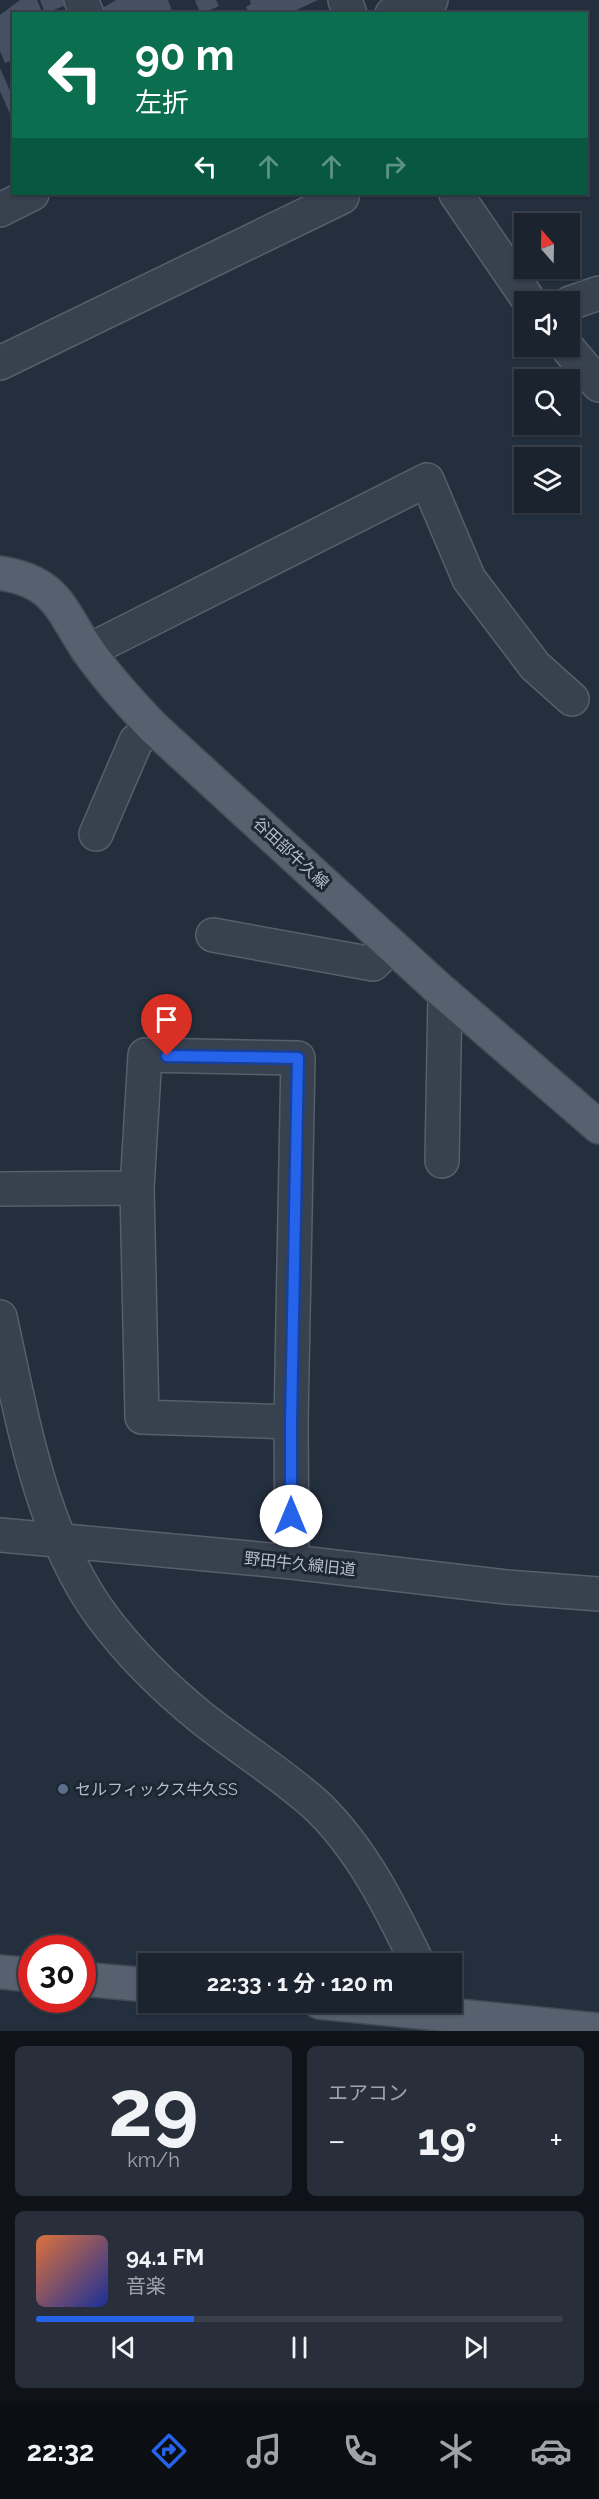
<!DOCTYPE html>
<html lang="ja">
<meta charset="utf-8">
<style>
body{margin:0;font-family:Raleway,"Noto Sans JP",sans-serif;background:#282f3a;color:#f1f3f6;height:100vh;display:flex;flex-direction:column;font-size:22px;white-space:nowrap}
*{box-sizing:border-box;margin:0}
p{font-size:20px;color:#a0a4aa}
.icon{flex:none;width:33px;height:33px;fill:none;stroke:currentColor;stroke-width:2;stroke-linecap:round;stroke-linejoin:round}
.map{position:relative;height:2031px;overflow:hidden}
.sheet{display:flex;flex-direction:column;gap:15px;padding:15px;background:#0f1319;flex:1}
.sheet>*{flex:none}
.top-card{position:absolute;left:12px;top:12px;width:576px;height:183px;border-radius:0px;box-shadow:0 2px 4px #0004,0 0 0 2px #39404a;background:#0b6e4f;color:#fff;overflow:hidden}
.needle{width:39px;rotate:340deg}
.tools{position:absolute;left:514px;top:213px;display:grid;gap:12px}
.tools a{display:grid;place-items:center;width:66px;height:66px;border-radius:0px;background:#1b232e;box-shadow:0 2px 4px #0004,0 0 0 2px #39404a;font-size:30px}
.speed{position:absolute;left:18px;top:1935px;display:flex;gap:12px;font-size:30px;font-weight:700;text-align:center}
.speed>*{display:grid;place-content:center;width:78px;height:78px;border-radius:50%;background:#1b232e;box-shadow:0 2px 4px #0004,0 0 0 2px #39404a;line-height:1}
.speed .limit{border:9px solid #d22;background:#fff;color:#111}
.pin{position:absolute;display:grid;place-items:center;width:51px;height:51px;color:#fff;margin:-62px -26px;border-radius:50% 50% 50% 0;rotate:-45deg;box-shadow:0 0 6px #0007}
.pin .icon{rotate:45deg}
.me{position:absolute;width:66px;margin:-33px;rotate:0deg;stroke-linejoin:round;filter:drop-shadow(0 0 4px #0008)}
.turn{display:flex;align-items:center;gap:21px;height:126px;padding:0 24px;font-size:27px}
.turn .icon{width:78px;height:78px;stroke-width:2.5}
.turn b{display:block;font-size:42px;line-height:51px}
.lanes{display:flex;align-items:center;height:57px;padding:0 24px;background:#0003;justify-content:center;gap:30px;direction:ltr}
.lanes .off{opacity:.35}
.big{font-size:45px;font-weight:700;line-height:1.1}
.sheet .widget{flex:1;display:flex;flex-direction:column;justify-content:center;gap:9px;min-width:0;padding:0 21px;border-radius:9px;background:#282f3a}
.sheet .dial{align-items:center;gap:0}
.dial b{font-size:78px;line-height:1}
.song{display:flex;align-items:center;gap:18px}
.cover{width:72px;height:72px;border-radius:9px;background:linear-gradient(135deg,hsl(20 70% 55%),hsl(230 70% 35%))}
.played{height:6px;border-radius:3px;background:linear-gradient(90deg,#2563eb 30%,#39404a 30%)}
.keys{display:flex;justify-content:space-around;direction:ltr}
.heat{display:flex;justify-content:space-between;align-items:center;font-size:33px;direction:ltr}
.sheet .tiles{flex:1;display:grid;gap:15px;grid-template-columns:1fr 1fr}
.widget:last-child{grid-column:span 2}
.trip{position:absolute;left:138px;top:1953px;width:324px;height:60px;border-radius:0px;background:#1b232e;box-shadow:0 2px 4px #0004,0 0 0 2px #39404a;font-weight:700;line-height:60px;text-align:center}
.tab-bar{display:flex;height:96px;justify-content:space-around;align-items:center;background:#0b0e12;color:#a0a4aa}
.tab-bar .icon{width:42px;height:42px}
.tab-bar .selected{color:#2563eb}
.tab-bar b{font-size:27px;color:#f1f3f6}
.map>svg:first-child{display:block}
</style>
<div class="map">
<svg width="599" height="2031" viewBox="0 0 599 2031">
<rect width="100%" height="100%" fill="#242f3e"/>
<!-- building -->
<path fill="#455162" d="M 20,0 L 37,0 L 42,12 L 14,14 L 14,60 L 5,63 L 0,51 L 0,15 Z
M 40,0 L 70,0 L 72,3 L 45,13 Z
M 116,0 L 168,0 L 173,14 L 103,14 L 101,9 Z
M 197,0 L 216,0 L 219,6 L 201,14 L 195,1 Z
M 250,0 L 318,0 L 288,14 L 249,14 L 246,7 L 251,4 Z
M 0,68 L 14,100 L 14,123 L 0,91 Z"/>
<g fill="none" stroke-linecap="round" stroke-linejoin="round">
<!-- minor casing -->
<g stroke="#565f6c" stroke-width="36">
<path id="minor" d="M 81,0 L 87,14
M 345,0 L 350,14
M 392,14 L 431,0
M 456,194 L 530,302
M 0,210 L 32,194
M 570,303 L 599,293
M 566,346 L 599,385
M 0,363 L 342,197
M 88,651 L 427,480 L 469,579 L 535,666 L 572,699
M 96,834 L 136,741 L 153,727
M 213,935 L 373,964 L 392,946
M 442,1161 L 445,994
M 0,1189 L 137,1188
M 0,1317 C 22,1416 40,1532 102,1616 C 130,1654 166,1689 203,1719 C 240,1748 280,1773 315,1804 C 361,1847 391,1908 418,1964
M 291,1422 L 142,1417 L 137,1188 L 145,1055 L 298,1058 L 291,1422 L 292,1562
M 0,1535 L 292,1562 L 506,1587 L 599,1594"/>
</g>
<!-- major casing -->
<g stroke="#414a57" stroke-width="36">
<path id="major" d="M 0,573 C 58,582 60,610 89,652 C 108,679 130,703 153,727 L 437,987 L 599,1127
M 0,1972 L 32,1975
M 82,1979 L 148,1985
M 319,2002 L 599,2030"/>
</g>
<!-- minor -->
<use href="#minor" stroke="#38414e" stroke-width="33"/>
<!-- major -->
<use href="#major" stroke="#56606e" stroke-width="33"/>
</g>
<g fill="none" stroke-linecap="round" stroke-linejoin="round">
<!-- route casing -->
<g stroke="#184099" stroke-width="15">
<path id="route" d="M 167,1056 L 298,1058 L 291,1422 L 291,1516"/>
</g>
<!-- route -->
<use href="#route" stroke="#2563eb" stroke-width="10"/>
</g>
<!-- markers -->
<circle fill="#5c6f8a" stroke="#1d2633" stroke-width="2" cx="63" cy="1789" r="6"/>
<g text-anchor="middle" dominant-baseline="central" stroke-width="6" stroke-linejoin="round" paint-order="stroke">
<!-- street labels -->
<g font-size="16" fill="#b4bcc9" stroke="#1d2633">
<text transform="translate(291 853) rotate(43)">谷田部牛久線</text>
<text transform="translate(300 1564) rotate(6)">野田牛久線旧道</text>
</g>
<!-- poi labels -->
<g font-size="16" fill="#b4bcc9" stroke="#1d2633" text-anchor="start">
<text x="75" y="1789">セルフィックス牛久SS</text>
</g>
</g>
</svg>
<div class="tools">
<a><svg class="needle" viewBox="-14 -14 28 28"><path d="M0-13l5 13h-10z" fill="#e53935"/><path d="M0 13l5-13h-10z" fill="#a0a4aa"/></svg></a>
<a><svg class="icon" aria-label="sound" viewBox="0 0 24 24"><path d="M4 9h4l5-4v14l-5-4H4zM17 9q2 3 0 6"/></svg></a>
<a><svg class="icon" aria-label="search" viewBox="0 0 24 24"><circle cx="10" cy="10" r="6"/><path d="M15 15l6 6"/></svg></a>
<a><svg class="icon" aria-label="layers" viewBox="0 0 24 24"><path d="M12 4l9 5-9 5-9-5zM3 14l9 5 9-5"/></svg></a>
</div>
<div class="speed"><div class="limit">30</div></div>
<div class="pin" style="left:167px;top:1056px;background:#d93025"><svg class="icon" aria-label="arrive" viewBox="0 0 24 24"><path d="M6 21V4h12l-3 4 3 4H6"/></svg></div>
<svg class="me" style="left:291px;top:1516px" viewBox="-20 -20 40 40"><circle r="19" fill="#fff"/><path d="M0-13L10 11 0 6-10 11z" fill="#2563eb"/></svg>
<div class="trip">22:33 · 1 分 · 120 m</div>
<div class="top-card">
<div class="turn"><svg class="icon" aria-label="left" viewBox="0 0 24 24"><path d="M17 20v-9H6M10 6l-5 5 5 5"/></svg><div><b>90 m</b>左折</div></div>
<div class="lanes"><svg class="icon" aria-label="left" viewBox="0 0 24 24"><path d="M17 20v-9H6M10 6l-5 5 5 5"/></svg><svg class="icon off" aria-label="ahead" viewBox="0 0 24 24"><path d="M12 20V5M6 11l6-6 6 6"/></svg><svg class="icon off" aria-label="ahead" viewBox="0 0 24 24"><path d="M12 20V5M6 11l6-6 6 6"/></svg><svg class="icon off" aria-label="right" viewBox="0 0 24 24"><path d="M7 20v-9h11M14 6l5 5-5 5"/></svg></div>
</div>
</div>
<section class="sheet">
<div class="tiles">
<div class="widget dial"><b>29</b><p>km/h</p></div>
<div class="widget"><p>エアコン</p>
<div class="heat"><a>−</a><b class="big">19°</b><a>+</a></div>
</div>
<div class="widget">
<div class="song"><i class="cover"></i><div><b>94.1 FM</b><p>音楽</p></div></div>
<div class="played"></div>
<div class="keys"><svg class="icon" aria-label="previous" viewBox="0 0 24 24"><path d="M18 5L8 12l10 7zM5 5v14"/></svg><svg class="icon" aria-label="pause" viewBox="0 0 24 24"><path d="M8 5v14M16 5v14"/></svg><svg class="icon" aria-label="next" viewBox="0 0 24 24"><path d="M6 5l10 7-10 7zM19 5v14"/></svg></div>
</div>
</div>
</section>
<nav class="tab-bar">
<b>22:32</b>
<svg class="icon selected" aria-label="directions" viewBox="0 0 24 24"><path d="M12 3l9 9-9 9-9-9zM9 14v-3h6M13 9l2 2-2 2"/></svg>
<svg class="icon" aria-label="music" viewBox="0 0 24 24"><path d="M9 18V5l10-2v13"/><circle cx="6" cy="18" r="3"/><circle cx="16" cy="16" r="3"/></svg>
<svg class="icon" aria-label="phone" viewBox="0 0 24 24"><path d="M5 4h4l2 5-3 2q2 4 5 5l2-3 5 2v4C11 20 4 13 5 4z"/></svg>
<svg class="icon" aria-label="climate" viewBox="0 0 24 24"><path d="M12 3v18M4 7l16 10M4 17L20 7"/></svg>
<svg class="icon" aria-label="car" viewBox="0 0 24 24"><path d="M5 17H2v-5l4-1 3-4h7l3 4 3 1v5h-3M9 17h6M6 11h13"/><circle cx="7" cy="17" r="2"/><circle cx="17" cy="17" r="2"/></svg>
</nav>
